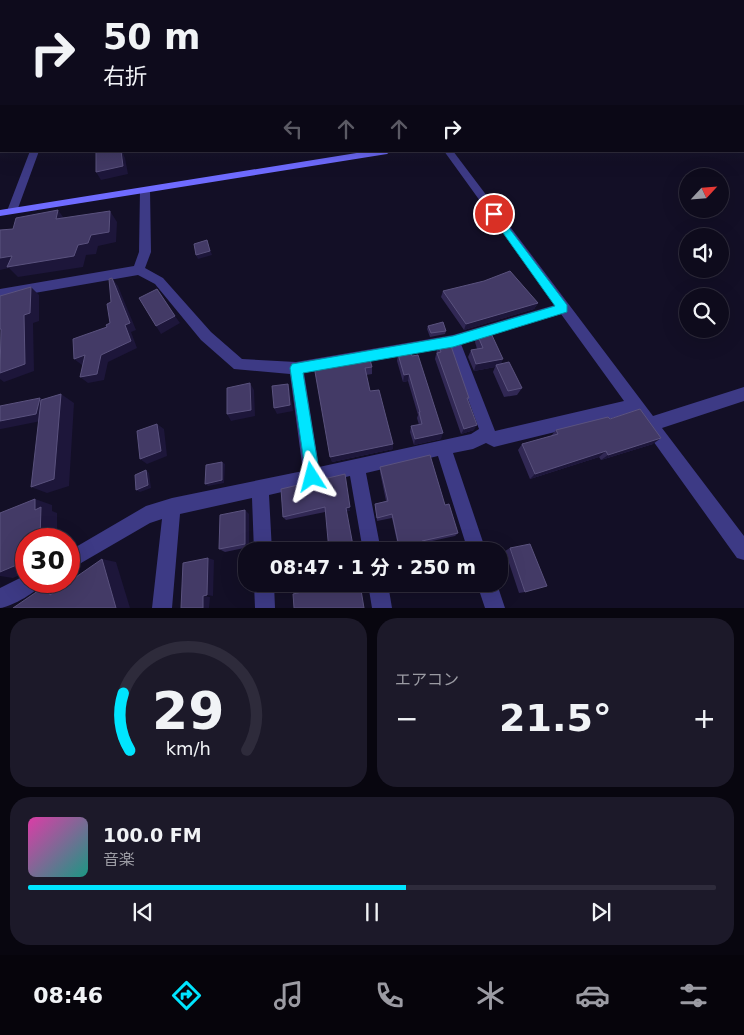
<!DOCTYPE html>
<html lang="ja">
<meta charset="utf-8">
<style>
body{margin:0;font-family:"DejaVu Sans","Noto Sans JP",sans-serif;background:#1c1929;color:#f1f3f6;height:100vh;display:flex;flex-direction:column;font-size:19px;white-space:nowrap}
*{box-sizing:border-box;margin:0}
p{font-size:16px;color:#9b9ba3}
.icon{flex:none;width:28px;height:28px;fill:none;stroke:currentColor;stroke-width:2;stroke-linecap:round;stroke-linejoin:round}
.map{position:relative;height:608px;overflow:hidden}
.sheet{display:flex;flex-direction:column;gap:10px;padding:10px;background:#08060f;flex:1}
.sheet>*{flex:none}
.banner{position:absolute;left:0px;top:0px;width:745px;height:152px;box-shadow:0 5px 20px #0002,0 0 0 1px #2e2b3b;background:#0e0b1c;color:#f1f3f6;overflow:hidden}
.needle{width:32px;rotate:64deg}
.buttons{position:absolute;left:679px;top:168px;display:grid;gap:10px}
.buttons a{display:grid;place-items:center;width:50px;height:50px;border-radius:50%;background:#0e0b1c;box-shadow:0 5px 20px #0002,0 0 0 1px #2e2b3b;font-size:25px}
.speed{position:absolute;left:15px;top:528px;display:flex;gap:10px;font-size:25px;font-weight:700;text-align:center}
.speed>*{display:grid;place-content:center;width:65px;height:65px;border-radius:50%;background:#0e0b1c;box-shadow:0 5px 20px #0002,0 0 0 1px #2e2b3b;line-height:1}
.speed .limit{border:8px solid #d22;background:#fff;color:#111}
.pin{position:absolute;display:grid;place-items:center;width:42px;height:42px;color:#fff;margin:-21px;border:2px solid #fff;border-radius:50%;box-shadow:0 1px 5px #0007}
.me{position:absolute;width:55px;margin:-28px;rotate:351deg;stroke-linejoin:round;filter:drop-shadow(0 0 4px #0008)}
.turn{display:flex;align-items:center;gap:18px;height:105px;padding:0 20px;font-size:22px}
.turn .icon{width:65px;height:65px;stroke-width:2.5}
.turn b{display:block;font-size:35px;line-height:42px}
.lanes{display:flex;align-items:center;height:48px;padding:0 20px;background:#0003;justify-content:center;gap:25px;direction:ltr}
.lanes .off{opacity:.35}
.big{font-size:38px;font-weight:700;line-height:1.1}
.sheet .card{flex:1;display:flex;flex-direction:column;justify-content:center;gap:8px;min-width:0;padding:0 18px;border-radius:20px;background:#1c1929}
.sheet .dial{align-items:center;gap:0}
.dial svg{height:130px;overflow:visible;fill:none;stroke:#2e2b3b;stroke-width:7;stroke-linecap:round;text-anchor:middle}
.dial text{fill:#f1f3f6;stroke:none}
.song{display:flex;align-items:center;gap:15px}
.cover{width:60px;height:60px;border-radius:8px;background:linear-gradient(135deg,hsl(320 70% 55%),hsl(170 70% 35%))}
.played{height:5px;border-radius:2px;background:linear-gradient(90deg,#00e5ff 55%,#2e2b3b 55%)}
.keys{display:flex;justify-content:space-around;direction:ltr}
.heat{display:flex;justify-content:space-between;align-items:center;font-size:28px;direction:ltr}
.sheet .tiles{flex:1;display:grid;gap:10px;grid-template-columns:1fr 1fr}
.card:last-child{grid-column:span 2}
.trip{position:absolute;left:238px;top:542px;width:270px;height:50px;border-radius:20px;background:#0e0b1c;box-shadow:0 5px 20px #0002,0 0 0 1px #2e2b3b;font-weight:700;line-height:50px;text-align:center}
.dock{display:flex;height:80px;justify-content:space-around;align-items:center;background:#06040b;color:#9b9ba3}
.dock .icon{width:35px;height:35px}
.dock .selected{color:#00e5ff}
.dock b{font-size:22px;color:#f1f3f6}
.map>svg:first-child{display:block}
</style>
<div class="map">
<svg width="744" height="608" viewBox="0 0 744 608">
<rect width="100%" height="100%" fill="#130f26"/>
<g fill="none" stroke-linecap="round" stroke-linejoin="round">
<!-- street -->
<path fill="#3d3a85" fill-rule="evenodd" d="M 30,151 L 39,151 L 17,211 L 12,214 L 8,213 L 7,211 Z
M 444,151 L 453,151 L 653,416 L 744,387 L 744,401 L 662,428 L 744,536 L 744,560 L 737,558 L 633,413 L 494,447 L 486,443 L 473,449 L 453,453 L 486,551 L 468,551 L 438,456 L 366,473 L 381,551 L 363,551 L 350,476 L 269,495 L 272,551 L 254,551 L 252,498 L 180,514 L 172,608 L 152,608 L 162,519 L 150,523 L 69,570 L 69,551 L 146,506 L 172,498 L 303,471 L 290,374 L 234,369 L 201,340 L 155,284 L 138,275 L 0,299 L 0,289 L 134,266 L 139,252 L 140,190 L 145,187 L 150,190 L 151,252 L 145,268 L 163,278 L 211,332 L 242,359 L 296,362 L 453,335 L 555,305 ZM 561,314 L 624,401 L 495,431 L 461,344 ZM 449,347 L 479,429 L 471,434 L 319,467 L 304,373 Z
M 26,575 L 26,581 L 43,581 C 40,591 11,607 0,608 L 0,588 Z
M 254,584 L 274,584 L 275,608 L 255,608 Z
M 368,584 L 388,584 L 392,608 L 372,608 Z
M 477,584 L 497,584 L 505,608 L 485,608 Z"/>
<!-- secondary -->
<path fill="#6f6bff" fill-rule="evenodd" d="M 369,151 L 391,151 L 387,154 L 0,216 L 0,210 Z"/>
</g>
<!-- wall -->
<path fill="#312854" d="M 443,291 L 538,303 L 534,309 L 464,330 L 441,297 Z
M 428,326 L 446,331 L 445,334 L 430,337 L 427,329 Z
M 477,334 L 522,388 L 517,395 L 504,397 L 493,372 L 495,367 L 474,371 L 468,357 L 471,350 L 477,349 L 475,342 Z
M 438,345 L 468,402 L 474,430 L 461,434 L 435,359 Z
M 410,352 L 441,439 L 414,445 L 410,432 L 411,426 L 419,425 L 417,418 L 418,415 L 408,381 L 403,382 L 397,361 L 398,354 Z
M 314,366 L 372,367 L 372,374 L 366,375 L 370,391 L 393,444 L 393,449 L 332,462 Z
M 610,419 L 653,444 L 601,460 L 599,457 L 530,479 L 518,450 L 522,444 L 551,436 L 556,430 Z
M 380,467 L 445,505 L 458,533 L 455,536 L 423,543 L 423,545 L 421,548 L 409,551 L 399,551 L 392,518 L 377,521 L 375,507 L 375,504 L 386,501 L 380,472 Z
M 281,489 L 350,511 L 325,512 L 286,520 L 283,517 Z
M 249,514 L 249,547 L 225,552 L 219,549 Z
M 510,548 L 525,592 L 519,593 L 505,551 Z"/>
<!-- shaded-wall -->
<path fill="#1d163a" d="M 119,151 L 122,151 L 125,158 L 128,174 L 101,180 L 96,172 Z
M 58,210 L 66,221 L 56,219 Z
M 110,211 L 117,222 L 116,242 L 98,246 L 96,254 L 86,255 L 83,267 L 18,277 L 9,268 L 0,270 L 0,258 L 78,245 L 91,235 Z
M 207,240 L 212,255 L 198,259 L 196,255 Z
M 112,278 L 118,286 L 136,330 L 131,332 L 137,348 L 108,362 L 104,380 L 88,383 L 80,377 L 101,355 L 125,325 Z
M 31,287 L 39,295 L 39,321 L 33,323 L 34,371 L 4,382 L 0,379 L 0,373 L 24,315 Z
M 538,303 L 534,309 L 464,330 L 466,324 Z
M 175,316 L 180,323 L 161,334 L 156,326 Z
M 85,355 L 93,361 L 82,365 L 74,359 Z
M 503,359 L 500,366 L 496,365 L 495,367 L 474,371 L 476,364 Z
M 409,374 L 408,381 L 403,382 L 404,375 Z
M 250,383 L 254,390 L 255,416 L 231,421 L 227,414 Z
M 288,384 L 290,390 L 293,411 L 277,414 L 274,408 Z
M 61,394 L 74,403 L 69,486 L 47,493 L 31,487 Z
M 40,398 L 50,404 L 46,420 L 1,429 L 0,429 L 0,421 Z
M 157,424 L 164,429 L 167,456 L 147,464 L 140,459 Z
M 477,425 L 474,430 L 461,434 L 464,429 Z
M 443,433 L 441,439 L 414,445 L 415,439 Z
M 661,438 L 653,444 L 601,460 L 608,455 Z
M 393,444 L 393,449 L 332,462 L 330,457 Z
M 606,451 L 599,457 L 530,479 L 535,474 Z
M 222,462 L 225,464 L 224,483 L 208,486 L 205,484 Z
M 146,470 L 149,473 L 151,488 L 140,492 L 136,490 Z
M 345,474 L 350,511 L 347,511 L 346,508 Z
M 35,499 L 52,505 L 52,511 L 57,513 L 57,539 L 40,539 L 35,510 Z
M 245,510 L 249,514 L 249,547 L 245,544 Z
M 423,545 L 421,548 L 409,551 L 400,551 Z
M 208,558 L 214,560 L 213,596 L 207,595 Z
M 102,559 L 116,562 L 130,608 L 116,608 Z
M 26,561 L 26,572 L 13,578 L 0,576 L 0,572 Z
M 48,584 L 65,586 L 50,595 Z
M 203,596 L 210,597 L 209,608 L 203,608 Z"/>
<!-- building -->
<path fill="#433a66" stroke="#5a527e" d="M 96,151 L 121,151 L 123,166 L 96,172 Z
M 58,210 L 56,219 L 110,211 L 109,232 L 91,235 L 88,243 L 78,245 L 74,256 L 7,267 L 12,256 L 0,258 L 0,230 L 13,229 L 16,218 Z
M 207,240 L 210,251 L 196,255 L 194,244 Z
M 510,271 L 538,303 L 466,324 L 443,291 L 484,281 Z
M 112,278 L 130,323 L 125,325 L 131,341 L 101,355 L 97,374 L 80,377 L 85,355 L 74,359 L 73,339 L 107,327 L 106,325 L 110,323 L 107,304 L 111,302 L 109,279 Z
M 31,287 L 30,313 L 24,315 L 25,364 L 0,373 L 1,329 L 0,329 L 0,296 Z
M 157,289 L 175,316 L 156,326 L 139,298 Z
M 443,322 L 446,331 L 431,333 L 428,326 Z
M 490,331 L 503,359 L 476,364 L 471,350 L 483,348 L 477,334 Z
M 450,343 L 469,398 L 467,398 L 477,425 L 464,429 L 437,353 L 441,352 L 438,345 Z
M 410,352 L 412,356 L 418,355 L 443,433 L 415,439 L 411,426 L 422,424 L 419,412 L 420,412 L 409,374 L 404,375 L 398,354 Z
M 369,356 L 372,367 L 365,368 L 370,391 L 379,390 L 393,444 L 330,457 L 314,366 Z
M 509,362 L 522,388 L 508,391 L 496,365 Z
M 250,383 L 251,410 L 227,414 L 227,388 Z
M 288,384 L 290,405 L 274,408 L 272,386 Z
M 61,394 L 54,479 L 31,487 L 41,400 Z
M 40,398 L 36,414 L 0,421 L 0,406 Z
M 640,409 L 661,438 L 608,455 L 606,451 L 535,474 L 522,444 L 558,434 L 556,430 L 608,417 L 610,419 Z
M 157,424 L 161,451 L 140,459 L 137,431 Z
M 430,455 L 445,505 L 449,504 L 458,533 L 422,541 L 423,545 L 400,551 L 392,514 L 377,518 L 375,504 L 388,501 L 380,467 Z
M 222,462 L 222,480 L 205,484 L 206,465 Z
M 146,470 L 148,485 L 136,490 L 135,475 Z
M 345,474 L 350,507 L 346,508 L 354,551 L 329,551 L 325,507 L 283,517 L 281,489 Z
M 35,499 L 35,510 L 41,507 L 40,539 L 26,539 L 26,561 L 0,572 L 0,513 Z
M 245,510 L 245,544 L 219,549 L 220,515 Z
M 530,544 L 547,586 L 525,592 L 510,548 Z
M 208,558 L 207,595 L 203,596 L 203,608 L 181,608 L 183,563 Z
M 102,559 L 116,608 L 13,608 L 48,584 L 50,595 Z
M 332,584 L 360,584 L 364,608 L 294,608 L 293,594 L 332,585 Z"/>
<!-- sky -->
<linearGradient id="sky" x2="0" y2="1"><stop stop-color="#0a0815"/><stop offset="0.48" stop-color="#333752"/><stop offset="1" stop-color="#333752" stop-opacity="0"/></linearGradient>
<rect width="744" height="162" fill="url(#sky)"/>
<!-- route -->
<path fill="#00e5ff" stroke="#0095a6" d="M 494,211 L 497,212 L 567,305 L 567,312 L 453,347 L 303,373 L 320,477 L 318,482 L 312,485 L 307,482 L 290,368 L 292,364 L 453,336 L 555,306 L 491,216 L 489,214 Z"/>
</svg>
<div class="buttons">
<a><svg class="needle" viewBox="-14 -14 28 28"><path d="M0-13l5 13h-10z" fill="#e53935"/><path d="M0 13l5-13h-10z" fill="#9b9ba3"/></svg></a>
<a><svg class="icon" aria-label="sound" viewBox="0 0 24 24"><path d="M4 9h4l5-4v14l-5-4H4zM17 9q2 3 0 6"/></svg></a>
<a><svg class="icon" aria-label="search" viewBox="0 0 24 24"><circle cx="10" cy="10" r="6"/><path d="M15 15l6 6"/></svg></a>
</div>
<div class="speed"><div class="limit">30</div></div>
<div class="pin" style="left:494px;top:214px;background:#d93025"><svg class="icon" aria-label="arrive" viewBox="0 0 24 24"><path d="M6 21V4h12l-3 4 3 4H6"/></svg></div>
<svg class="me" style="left:312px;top:477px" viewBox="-20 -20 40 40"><path d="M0-17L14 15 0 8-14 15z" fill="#00e5ff" stroke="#fff" stroke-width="4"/></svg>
<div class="trip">08:47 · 1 分 · 250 m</div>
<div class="banner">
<div class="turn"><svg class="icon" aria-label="right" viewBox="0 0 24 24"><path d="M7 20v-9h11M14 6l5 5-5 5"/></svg><div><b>50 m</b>右折</div></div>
<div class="lanes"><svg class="icon off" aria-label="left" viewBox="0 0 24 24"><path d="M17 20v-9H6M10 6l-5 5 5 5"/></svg><svg class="icon off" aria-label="ahead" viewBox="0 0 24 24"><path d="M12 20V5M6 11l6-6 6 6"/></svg><svg class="icon off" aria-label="ahead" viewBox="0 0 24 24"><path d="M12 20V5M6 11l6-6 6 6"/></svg><svg class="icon" aria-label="right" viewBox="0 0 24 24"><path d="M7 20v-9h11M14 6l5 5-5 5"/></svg></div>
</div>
</div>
<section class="sheet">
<div class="tiles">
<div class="card dial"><svg viewBox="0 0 100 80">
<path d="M14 69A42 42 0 1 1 86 69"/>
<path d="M14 69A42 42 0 0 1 10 34" stroke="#00e5ff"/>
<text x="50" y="56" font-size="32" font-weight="700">29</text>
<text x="50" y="72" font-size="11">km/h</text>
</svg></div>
<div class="card"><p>エアコン</p>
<div class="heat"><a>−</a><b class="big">21.5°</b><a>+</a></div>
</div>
<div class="card">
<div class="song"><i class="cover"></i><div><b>100.0 FM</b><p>音楽</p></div></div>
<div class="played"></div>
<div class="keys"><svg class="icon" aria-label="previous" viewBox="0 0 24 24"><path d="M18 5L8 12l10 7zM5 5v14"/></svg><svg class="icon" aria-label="pause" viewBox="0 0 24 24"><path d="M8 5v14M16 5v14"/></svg><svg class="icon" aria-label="next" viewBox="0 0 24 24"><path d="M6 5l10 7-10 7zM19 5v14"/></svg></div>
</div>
</div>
</section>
<nav class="dock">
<b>08:46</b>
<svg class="icon selected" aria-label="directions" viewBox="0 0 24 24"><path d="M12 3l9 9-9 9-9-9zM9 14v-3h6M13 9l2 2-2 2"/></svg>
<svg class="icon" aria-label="music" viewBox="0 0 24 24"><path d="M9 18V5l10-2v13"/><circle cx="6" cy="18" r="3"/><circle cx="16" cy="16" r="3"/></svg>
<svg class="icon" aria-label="phone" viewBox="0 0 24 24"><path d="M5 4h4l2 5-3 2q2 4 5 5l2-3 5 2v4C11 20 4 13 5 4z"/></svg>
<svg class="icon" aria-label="climate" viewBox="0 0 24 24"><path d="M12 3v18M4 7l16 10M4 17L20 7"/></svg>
<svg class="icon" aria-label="car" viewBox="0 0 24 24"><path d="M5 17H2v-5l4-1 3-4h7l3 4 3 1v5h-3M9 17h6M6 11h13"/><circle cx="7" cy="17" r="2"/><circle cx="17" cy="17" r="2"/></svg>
<svg class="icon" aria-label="filters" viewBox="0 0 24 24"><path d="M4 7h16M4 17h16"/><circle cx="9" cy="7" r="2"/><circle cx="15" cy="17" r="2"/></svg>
</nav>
